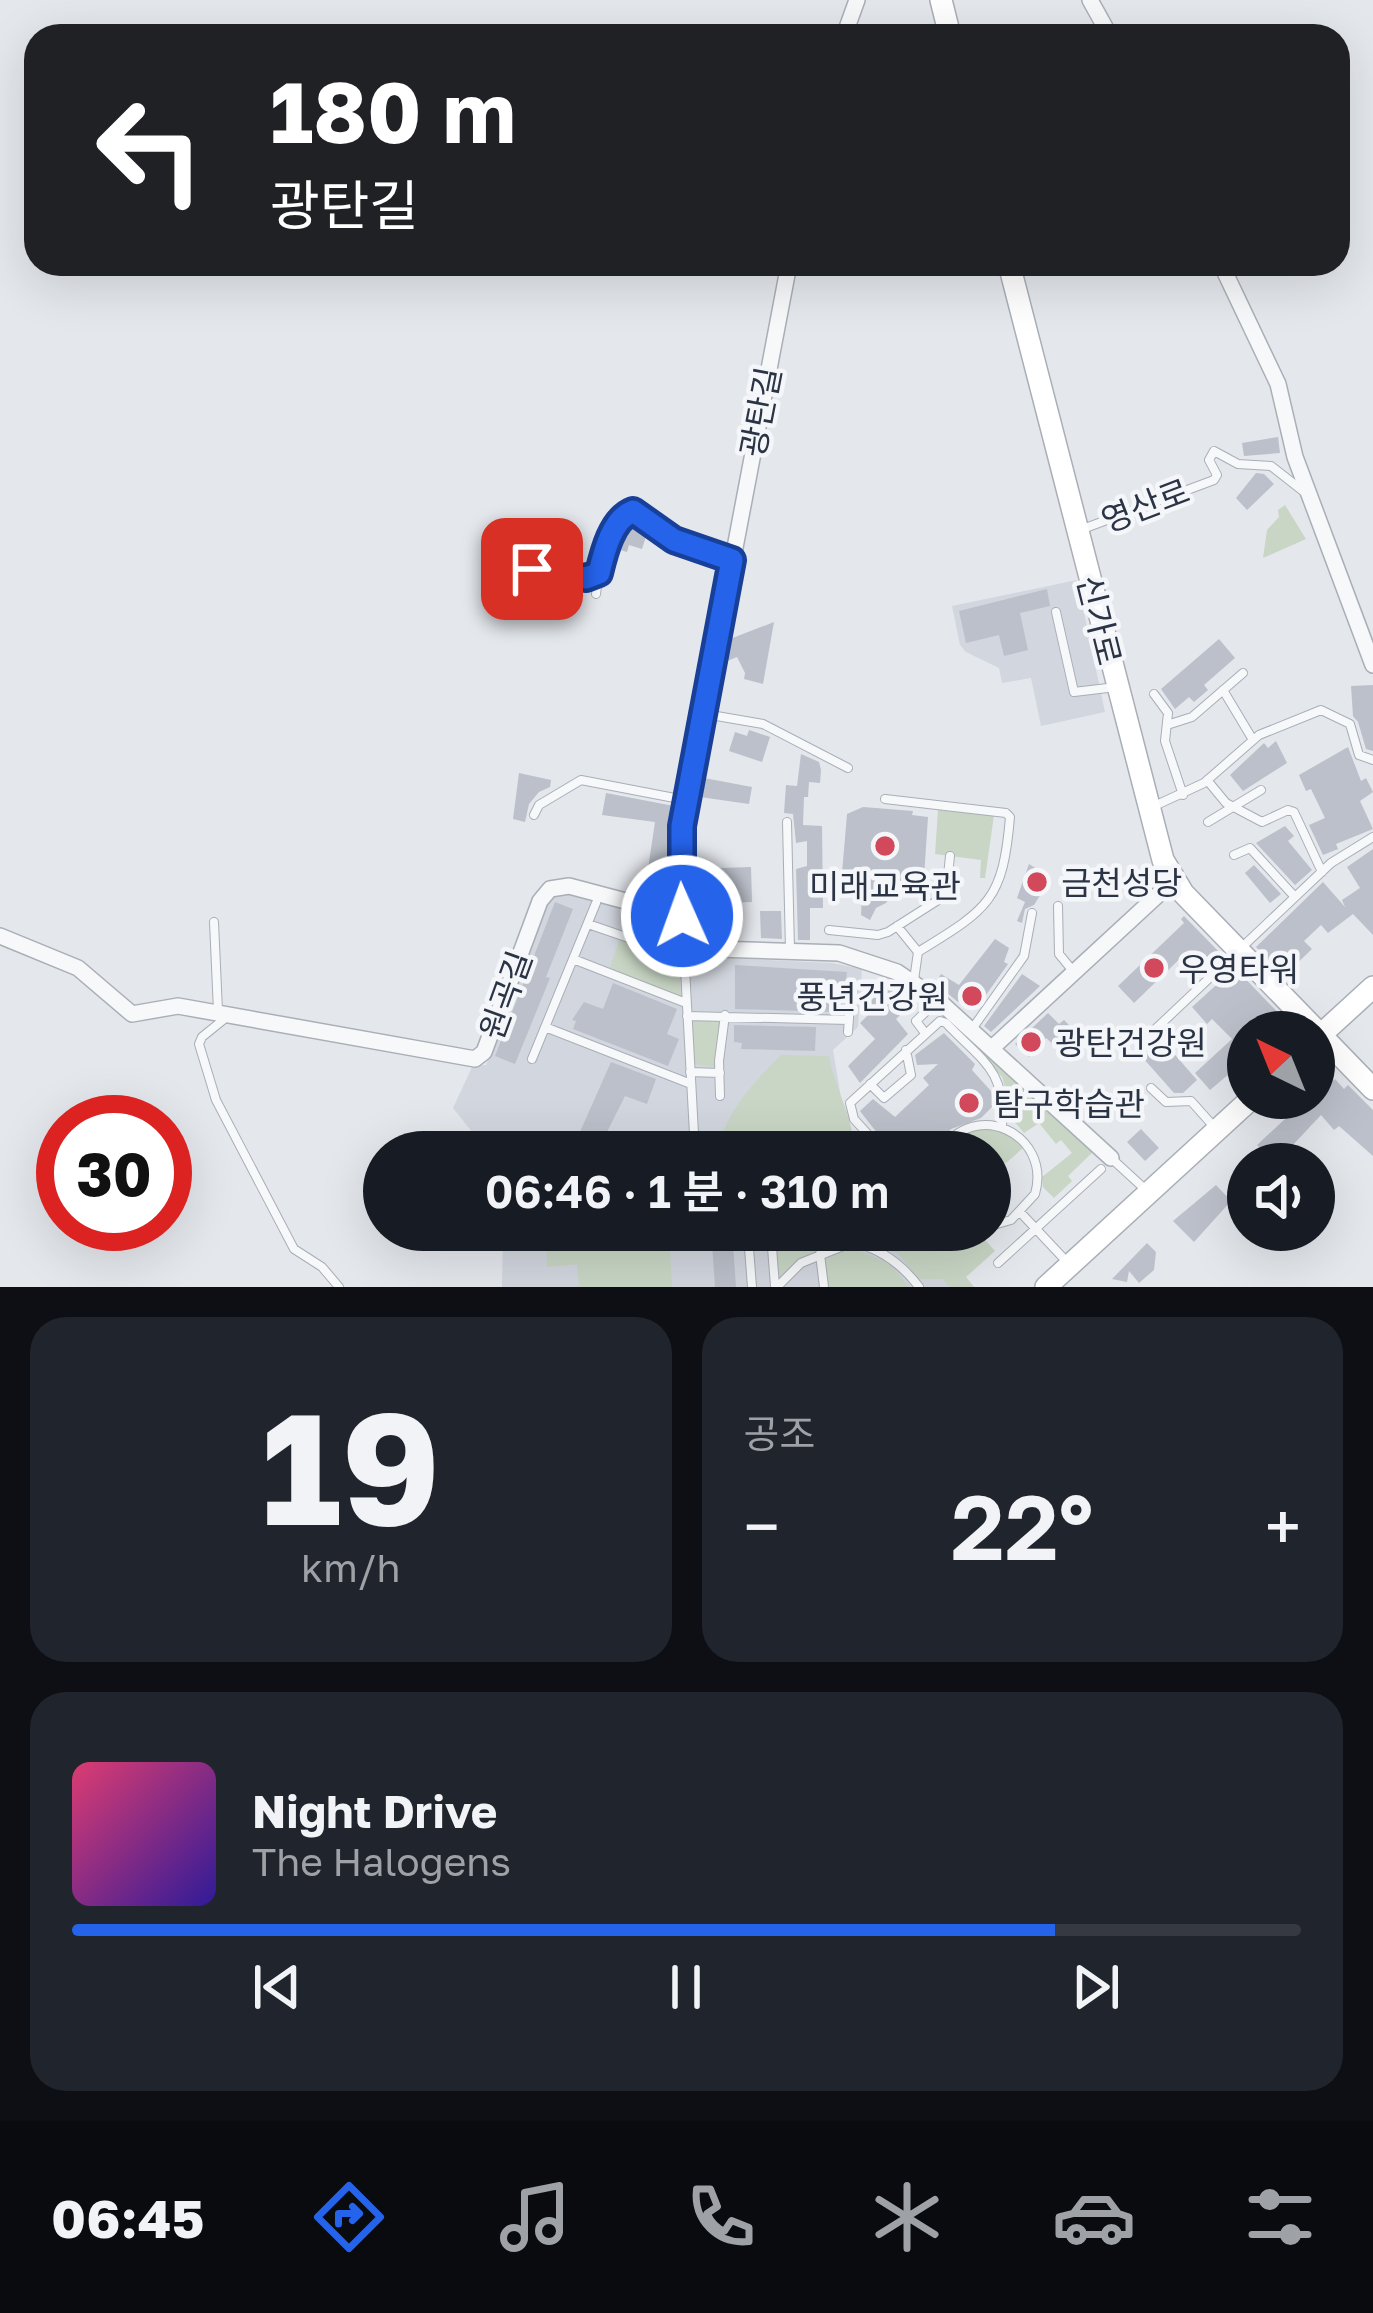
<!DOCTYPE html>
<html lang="ko">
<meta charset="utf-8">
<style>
body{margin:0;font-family:"Golos Text","Noto Sans KR",sans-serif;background:#20242c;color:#f1f3f6;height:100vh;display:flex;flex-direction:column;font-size:45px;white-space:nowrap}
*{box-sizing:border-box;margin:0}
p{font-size:39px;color:#9ea1a6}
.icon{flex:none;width:66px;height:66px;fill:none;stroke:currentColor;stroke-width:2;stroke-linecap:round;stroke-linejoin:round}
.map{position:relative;height:1287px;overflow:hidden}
.drawer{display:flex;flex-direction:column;gap:30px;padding:30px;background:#0d0f14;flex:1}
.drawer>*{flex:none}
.banner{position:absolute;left:24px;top:24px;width:1326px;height:252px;border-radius:36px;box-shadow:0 12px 48px #0002;background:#202124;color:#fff;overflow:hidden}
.needle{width:78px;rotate:317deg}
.fabs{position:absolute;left:1227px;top:1011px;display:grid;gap:24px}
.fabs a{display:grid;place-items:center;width:108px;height:108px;border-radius:50%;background:#171b24;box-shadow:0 12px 48px #0002;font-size:60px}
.speed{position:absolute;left:36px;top:1095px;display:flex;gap:24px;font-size:60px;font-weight:700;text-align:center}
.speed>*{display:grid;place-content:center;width:156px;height:156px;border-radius:50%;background:#171b24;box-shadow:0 12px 48px #0002;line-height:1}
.speed .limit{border:18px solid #d22;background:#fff;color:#111}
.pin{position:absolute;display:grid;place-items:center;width:102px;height:102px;color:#fff;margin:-51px;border-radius:24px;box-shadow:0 6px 18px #0006}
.me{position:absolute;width:132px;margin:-66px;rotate:358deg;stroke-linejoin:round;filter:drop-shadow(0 0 9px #0008)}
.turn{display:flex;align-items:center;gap:42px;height:252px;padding:0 48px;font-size:54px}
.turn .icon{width:156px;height:156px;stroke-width:2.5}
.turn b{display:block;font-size:84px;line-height:102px}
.big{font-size:90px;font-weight:600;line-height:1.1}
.drawer .widget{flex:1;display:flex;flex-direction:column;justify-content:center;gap:18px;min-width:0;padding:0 42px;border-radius:36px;background:#20242c}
.drawer .dial{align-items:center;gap:0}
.dial b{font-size:156px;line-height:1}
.song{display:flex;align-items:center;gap:36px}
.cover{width:144px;height:144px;border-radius:18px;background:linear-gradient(135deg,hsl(340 70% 55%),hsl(250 70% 35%))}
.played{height:12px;border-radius:6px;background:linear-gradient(90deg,#2563eb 80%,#363941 80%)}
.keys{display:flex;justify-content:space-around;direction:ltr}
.heat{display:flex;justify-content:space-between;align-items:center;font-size:66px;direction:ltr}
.drawer .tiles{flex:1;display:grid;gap:30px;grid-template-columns:1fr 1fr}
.widget:last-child{grid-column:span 2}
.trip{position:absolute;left:363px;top:1131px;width:648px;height:120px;border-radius:60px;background:#171b24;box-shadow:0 12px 48px #0002;font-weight:600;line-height:120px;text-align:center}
.tab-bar{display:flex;height:192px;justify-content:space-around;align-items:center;background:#090b0e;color:#9ea1a6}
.tab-bar .icon{width:84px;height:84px}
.tab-bar .current{color:#2563eb}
.tab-bar b{font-size:54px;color:#f1f3f6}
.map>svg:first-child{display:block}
</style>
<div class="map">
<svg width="1373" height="1287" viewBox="0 0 1373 1287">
<rect width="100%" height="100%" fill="#e4e7ec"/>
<!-- built -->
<path fill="#d2d6de" d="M 1077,580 L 1105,712 L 1041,726 L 1031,678 L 1002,683 L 999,668 L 966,652 L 960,645 L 952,606 Z
M 567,892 L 673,923 L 680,956 L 832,963 L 862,969 L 858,1027 L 833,1050 L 850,1152 L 488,1152 L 453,1108 L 473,1065 L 486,1065 L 545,901 Z
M 503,1230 L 917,1230 L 971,1287 L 502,1287 Z"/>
<!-- green -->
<path fill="#c9d6c5" d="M 1285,505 L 1306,539 L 1263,558 L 1267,530 L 1279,517 L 1278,510 Z
M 938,810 L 994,815 L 985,878 L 980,878 L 981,860 L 935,854 Z
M 620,938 L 678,959 L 681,996 L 609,970 Z
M 691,1020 L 720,1020 L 716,1067 L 692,1064 Z
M 965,1034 L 1095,1150 L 1068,1176 L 1072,1181 L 1054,1198 L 1043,1187 L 1042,1177 L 1072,1153 L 1061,1140 L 1056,1144 L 1039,1123 L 1024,1133 L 1008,1114 L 1022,1113 L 1021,1095 L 1007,1094 L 1002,1077 Z
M 781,1055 L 829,1056 C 833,1085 859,1128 852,1152 L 718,1152 C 723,1114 755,1081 781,1055 Z
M 987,1126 L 1012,1135 L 1023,1148 L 1006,1163 L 990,1158 L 990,1152 L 979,1152 L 964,1135 Z
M 546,1230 L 669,1230 L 672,1287 L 579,1287 L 577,1264 L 547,1267 Z
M 878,1230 L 976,1230 L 995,1251 L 966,1277 L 974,1287 L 949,1287 L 943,1279 L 919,1279 L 898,1253 L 864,1237 L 878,1237 Z
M 819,1233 L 819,1250 L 778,1278 L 774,1237 Z
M 850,1247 L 890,1264 L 909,1287 L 828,1287 L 825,1260 Z"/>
<!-- building -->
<path fill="#bbc0ca" d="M 1278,437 L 1280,453 L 1244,456 L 1242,443 Z
M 1256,473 L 1264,474 L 1274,484 L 1247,510 L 1236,498 Z
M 632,520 L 648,530 L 642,549 L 629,545 L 627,552 L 614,548 L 623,530 L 629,532 Z
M 1047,589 L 1050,606 L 1020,613 L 1028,650 L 1004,656 L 999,635 L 966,643 L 959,611 Z
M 774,622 L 763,684 L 744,679 L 745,673 L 737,657 L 725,662 L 730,639 Z
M 1219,639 L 1235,658 L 1204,685 L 1208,690 L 1194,702 L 1189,697 L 1175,709 L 1161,689 Z
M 1373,685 L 1373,751 L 1366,749 L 1358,722 L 1353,716 L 1351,686 Z
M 749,730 L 770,737 L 762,762 L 729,751 L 735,732 L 747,736 Z
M 1276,741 L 1287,763 L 1243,791 L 1230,775 L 1264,743 L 1268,748 Z
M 1348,747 L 1361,781 L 1366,778 L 1373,792 L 1360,801 L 1373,829 L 1336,844 L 1338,849 L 1323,855 L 1309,825 L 1325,818 L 1311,789 L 1306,791 L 1299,775 Z
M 801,754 L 819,762 L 821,770 L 820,783 L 809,782 L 808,797 L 804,797 L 803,825 L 822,826 L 823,908 L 810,908 L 810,940 L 798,940 L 796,869 L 807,866 L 807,841 L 796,843 L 793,814 L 784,813 L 786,785 L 797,786 Z
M 519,773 L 551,780 L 550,787 L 539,792 L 529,804 L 525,822 L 513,819 Z
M 704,778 L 752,787 L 749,804 L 700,797 Z
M 606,793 L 674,806 L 670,869 L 662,868 L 655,896 L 636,891 L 640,872 L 648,869 L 655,822 L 602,815 Z
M 863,807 L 913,811 L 912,815 L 928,817 L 924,877 L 908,879 L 907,892 L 895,891 L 886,903 L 876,908 L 870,920 L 861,915 L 862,895 L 856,895 L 857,889 L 847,889 L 848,873 L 842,873 L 847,814 Z
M 1285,826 L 1294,836 L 1288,841 L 1312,870 L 1295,885 L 1256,843 Z
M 1373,849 L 1373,935 L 1353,914 L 1328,933 L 1321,925 L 1304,941 L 1312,949 L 1284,976 L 1256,947 L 1323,882 L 1345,907 L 1342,900 L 1360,888 L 1347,867 Z
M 1029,864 L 1051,878 L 1034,905 L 1025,909 L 1022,923 L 1017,921 L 1025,902 L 1017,898 Z
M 1254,865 L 1281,894 L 1270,903 L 1245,873 Z
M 751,867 L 752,902 L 695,904 L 694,869 Z
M 555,902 L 573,909 L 546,977 L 550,978 L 515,1064 L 495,1056 Z
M 760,911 L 781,911 L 782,939 L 761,938 Z
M 1184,916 L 1221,954 L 1206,968 L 1189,950 L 1134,1003 L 1118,986 L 1184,923 L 1181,919 Z
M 995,939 L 1009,948 L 1004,962 L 1008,964 L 976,1009 L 961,999 L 958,1002 L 935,983 L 941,974 L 959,985 Z
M 735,965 L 847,972 L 841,1012 L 735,1009 Z
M 1235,968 L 1286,1021 L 1286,1028 L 1281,1032 L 1248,1032 L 1248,1058 L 1210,1090 L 1195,1073 L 1232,1039 L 1212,1019 L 1207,1024 L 1192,1007 Z
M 1022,974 L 1040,986 L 991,1032 L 984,1026 Z
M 887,981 L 895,985 L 911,1005 L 896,1019 L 908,1034 L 860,1083 L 848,1066 L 875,1039 L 860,1023 L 872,1011 L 867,1006 Z
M 613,983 L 677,1009 L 667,1034 L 679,1039 L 668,1066 L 573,1029 L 576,1021 L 572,1020 L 584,1002 L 603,1009 Z
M 1048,1013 L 1059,1024 L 1064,1020 L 1071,1027 L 1063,1053 L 1046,1038 L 1029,1057 L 1015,1044 Z
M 734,1025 L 816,1027 L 815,1051 L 741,1049 L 742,1043 L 734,1042 Z
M 944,1033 L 975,1064 L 972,1070 L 991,1091 L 994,1105 L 981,1118 L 951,1129 L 933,1152 L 892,1152 L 860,1111 L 873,1099 L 895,1117 L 929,1085 L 923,1078 L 938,1064 L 917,1065 L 915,1055 Z
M 1163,1041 L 1197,1080 L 1183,1093 L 1174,1093 L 1143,1058 Z
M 611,1062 L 656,1079 L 647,1104 L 625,1096 L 597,1152 L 571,1152 Z
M 1335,1079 L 1344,1089 L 1348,1085 L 1373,1110 L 1373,1156 L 1339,1126 L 1334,1130 L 1321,1115 L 1275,1164 L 1257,1145 L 1300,1105 L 1303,1108 Z
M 1141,1129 L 1159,1148 L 1145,1161 L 1127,1142 Z
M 1216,1185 L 1231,1201 L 1194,1242 L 1173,1221 Z
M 712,1243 L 733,1244 L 736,1287 L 715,1287 Z
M 1147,1243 L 1156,1252 L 1154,1270 L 1139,1283 L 1129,1271 L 1127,1282 L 1112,1279 Z"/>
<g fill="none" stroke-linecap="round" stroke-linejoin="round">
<!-- lane casing -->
<g stroke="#a9aeb7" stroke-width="10">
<path id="lane" d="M 1080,530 L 1214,480 L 1217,475 L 1209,460 L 1214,451 L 1238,464 L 1271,466 L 1303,491
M 532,569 L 586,578 L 599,573
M 596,594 C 599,568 606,528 629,511 L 641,514 L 674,540 L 732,560
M 1056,612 L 1074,692 L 1116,687
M 1223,690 L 1253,740
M 1154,694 L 1168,713 L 1165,741 L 1183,795
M 705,714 L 763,724 L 848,768
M 1167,725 L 1192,717 L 1243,673
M 1207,780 L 1226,803 L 1262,822 L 1288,810 L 1294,812 L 1322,872
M 885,799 L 1006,813 L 1010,817 C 1003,901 988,909 918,952
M 1150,808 L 1204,783 L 1259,735 L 1321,710 L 1350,724 L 1359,755 L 1373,760
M 534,815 L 539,805 L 581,780 L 685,800
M 787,822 L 790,950
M 1208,822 L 1261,790
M 1234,855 L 1250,848 L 1295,897
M 1058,906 L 1059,954 L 1073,971
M 214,922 L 218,1011
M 588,924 L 684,957
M 897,926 L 918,952 L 914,980
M 829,930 L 878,935 L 888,932 L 946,895 L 950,856
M 684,950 L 695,1152
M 573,959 L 686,1003
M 228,1016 L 202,1037 L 199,1044 L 216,1100 L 294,1249 L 322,1267 L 339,1287
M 687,1016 L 849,1020
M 545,1027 L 691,1084
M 972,1029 L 1024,956 L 1032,913
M 848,1032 L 851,989
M 925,1033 L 916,1021 L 938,1000
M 1146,1038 L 1331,863 L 1373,837
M 532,1059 L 596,903
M 690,1072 L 720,1073
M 870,1084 L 884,1098 L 911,1075 L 906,1050
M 1151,1088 L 1166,1102 L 1191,1101 L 1216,1129
M 720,1096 L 719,1061 L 725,1015
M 884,1152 L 854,1119 L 850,1103 L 940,1021 L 946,1023 C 982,1061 1006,1069 1002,1126
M 941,1152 C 974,1097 1052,1134 1035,1194 L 1011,1220 L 990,1226
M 1111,1158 L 1147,1191
M 1020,1212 L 1068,1263
M 860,1230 L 861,1244
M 771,1234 L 775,1286
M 748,1235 L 752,1287
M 719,1237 L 831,1230
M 820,1254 L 824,1287
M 998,1263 L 1101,1169
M 777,1287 L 801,1263 L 853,1242 C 881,1249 902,1264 919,1287"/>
</g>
<!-- street casing -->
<g stroke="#a9aeb7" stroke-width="18">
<path id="street" d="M 1090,0 L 1110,36
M 844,36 L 857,0
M 789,264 L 682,826 L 683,948 L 839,953 L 897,972 L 938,1000 L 1111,1158
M 1221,264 L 1278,384 L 1295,457 L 1373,665
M 0,936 L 78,968 L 132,1014 L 178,1006 L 475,1059 L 484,1052 L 540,901 L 550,889 L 569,886 L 682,916
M 992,1048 L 1173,881"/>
</g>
<!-- secondary casing -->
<g stroke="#a9aeb7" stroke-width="24">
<path id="secondary" d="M 941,0 L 950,36
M 1009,264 L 1163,860 L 1183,893 L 1373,1089
M 1314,1041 L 1373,987
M 1046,1287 L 1252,1098"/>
</g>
<!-- lane -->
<use href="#lane" stroke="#f7f8fa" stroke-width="8"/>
<!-- street -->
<use href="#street" stroke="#f7f8fa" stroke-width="15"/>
<!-- secondary -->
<use href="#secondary" stroke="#fff" stroke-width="21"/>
</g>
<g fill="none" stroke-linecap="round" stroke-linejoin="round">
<!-- route casing -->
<g stroke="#184099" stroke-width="30">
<path id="route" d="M 532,569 L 586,578 L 599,573 C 604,552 612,519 633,511 L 674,540 L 732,560 L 682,826 L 682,916"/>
</g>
<!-- route -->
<use href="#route" stroke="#2563eb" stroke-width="21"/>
</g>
<!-- markers -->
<g fill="#d1495b" stroke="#f4f6f9" stroke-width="4.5">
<circle cx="885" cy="846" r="12"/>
<circle cx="1037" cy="882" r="12"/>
<circle cx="1154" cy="968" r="12"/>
<circle cx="972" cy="996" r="12"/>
<circle cx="1031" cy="1042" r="12"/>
<circle cx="969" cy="1103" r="12"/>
</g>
<g text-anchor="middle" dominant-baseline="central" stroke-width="9" stroke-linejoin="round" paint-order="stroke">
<!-- street labels -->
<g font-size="33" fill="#2b3445" stroke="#f4f6f9">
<text transform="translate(760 412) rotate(-79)">광탄길</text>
<text transform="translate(1145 505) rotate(-21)">영산로</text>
<text transform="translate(1100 620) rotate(76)">신가로</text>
<text transform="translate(505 995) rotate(-70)">원곡길</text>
</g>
<!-- poi labels -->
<g font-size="33" fill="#2b3445" stroke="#f4f6f9" text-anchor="start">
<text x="1061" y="882">금천성당</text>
<text x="885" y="885" text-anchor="middle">미래교육관</text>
<text x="1178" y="968">우영타워</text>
<text x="948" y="996" text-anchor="end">풍년건강원</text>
<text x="1055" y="1042">광탄건강원</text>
<text x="993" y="1103">탐구학습관</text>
</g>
</g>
</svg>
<div class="fabs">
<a><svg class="needle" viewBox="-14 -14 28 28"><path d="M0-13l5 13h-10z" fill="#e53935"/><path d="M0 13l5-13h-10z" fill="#9ea1a6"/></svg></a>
<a><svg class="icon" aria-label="sound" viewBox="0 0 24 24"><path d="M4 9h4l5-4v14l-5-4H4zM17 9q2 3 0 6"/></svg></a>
</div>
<div class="speed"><div class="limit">30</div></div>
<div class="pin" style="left:532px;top:569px;background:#d93025"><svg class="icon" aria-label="arrive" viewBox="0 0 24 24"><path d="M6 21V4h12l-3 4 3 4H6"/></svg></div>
<svg class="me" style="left:682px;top:916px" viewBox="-20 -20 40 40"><circle r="17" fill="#2563eb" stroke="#fff" stroke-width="3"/><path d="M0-11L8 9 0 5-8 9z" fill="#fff"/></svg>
<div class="trip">06:46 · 1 분 · 310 m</div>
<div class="banner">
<div class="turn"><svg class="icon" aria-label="left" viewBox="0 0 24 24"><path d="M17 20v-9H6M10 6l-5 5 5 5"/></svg><div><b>180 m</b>광탄길</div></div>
</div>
</div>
<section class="drawer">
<div class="tiles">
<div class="widget dial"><b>19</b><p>km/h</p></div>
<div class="widget"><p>공조</p>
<div class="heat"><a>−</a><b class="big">22°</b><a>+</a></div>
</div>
<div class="widget">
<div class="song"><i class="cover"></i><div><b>Night Drive</b><p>The Halogens</p></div></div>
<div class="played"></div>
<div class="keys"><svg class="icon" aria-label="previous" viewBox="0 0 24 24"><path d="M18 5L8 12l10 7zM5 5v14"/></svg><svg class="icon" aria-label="pause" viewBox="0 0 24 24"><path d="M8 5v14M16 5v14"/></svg><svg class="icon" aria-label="next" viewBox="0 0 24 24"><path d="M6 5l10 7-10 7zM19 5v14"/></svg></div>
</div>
</div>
</section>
<nav class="tab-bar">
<b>06:45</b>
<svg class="icon current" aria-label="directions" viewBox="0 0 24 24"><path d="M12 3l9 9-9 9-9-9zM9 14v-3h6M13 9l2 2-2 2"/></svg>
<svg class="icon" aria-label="music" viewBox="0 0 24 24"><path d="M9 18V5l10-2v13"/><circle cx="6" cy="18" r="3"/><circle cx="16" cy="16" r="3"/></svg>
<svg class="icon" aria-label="phone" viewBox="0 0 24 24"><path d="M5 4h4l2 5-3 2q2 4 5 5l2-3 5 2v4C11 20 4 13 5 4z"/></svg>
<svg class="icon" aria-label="climate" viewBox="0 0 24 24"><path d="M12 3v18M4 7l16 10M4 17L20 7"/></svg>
<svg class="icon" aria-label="car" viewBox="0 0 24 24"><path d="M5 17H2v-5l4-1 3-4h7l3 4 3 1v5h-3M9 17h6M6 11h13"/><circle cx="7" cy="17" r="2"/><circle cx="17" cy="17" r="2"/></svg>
<svg class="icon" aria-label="filters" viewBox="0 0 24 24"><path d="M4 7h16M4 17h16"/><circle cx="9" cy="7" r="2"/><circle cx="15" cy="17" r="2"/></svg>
</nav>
